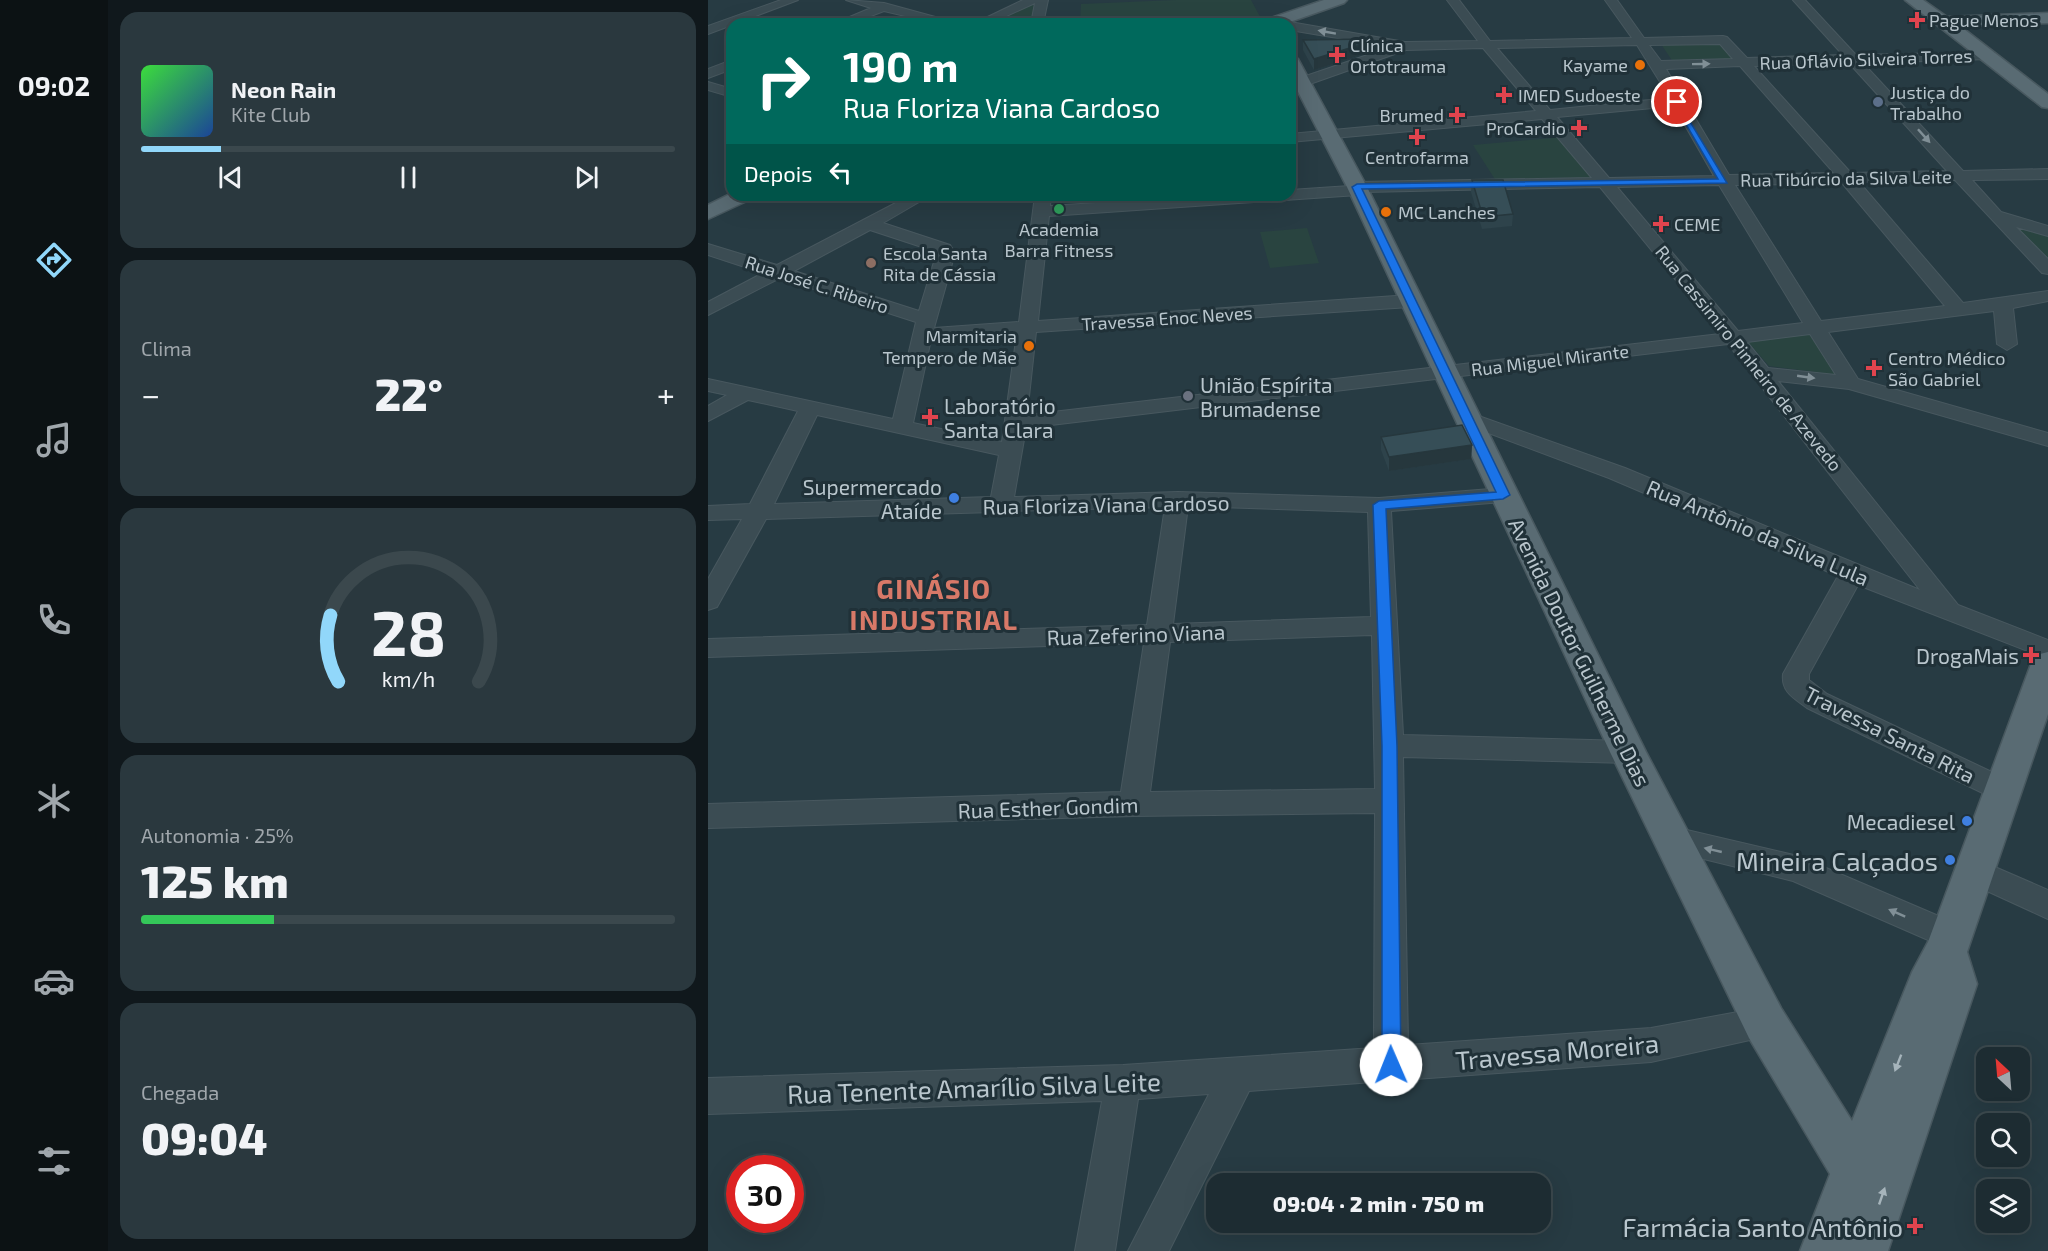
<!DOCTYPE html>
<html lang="pt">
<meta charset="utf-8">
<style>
body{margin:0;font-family:"Exo 2",sans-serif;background:#2a383e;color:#f1f3f6;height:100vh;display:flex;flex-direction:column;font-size:22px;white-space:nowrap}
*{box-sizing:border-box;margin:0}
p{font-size:20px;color:#a0a7ac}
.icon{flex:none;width:33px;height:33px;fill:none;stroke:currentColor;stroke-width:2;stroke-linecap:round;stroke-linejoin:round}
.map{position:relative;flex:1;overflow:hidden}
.side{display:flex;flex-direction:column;gap:12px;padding:12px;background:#10181c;width:600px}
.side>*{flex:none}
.hud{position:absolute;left:18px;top:18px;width:570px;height:183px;border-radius:18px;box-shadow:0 6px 24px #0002,0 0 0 2px #3b484d;background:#00695c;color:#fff;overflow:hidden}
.needle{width:39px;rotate:334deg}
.tools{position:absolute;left:1268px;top:1047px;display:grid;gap:12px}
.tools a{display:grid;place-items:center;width:54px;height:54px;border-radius:12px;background:#1d2c32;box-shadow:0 6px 24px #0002,0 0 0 2px #3b484d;font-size:30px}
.speed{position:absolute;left:18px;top:1155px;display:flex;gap:12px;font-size:30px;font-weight:700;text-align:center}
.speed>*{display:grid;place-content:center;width:78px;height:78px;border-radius:50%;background:#1d2c32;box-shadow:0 6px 24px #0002,0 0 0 2px #3b484d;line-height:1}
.speed .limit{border:9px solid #d22;background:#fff;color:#111}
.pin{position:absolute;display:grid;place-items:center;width:51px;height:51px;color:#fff;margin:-26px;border:3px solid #fff;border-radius:50%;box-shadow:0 2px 6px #0007}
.me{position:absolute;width:66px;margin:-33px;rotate:359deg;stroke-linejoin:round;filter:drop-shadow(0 0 4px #0008)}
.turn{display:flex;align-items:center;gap:21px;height:126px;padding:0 18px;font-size:27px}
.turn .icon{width:78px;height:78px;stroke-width:2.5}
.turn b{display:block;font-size:42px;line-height:51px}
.then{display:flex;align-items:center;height:57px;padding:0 18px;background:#0003;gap:12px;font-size:22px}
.big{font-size:45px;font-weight:800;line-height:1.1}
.side .widget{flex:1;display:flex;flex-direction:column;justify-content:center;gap:9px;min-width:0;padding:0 21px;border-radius:18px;background:#2a383e}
.side .dial{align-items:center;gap:0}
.dial svg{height:156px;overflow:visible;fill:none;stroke:#3b484d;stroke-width:7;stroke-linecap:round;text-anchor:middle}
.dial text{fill:#f1f3f6;stroke:none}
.song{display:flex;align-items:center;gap:18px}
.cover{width:72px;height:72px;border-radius:9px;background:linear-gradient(135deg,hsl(120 70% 55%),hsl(220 70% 35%))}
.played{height:6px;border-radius:3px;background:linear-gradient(90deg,#91d7fa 15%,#3b484d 15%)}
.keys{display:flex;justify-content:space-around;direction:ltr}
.heat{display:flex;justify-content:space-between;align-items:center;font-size:33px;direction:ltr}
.charge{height:9px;border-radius:4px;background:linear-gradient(90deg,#34c759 25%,#3b484d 0)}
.trip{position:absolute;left:498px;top:1173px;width:345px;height:60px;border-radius:18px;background:#1d2c32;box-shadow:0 6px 24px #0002,0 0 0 2px #3b484d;font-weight:800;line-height:60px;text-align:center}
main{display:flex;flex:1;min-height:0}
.menu{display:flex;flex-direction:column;width:108px;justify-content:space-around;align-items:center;background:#0c1214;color:#a0a7ac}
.menu .icon{width:42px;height:42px}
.menu .selected{color:#91d7fa}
.menu b{font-size:27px;color:#f1f3f6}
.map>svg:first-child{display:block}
</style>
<main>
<nav class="menu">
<b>09:02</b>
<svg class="icon selected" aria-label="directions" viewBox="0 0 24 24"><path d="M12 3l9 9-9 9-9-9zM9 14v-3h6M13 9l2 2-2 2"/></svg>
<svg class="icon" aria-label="music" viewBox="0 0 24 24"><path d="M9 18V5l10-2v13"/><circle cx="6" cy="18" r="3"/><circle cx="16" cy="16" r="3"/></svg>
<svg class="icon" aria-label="phone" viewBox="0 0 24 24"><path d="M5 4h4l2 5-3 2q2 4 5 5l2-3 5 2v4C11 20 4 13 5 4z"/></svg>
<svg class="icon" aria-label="climate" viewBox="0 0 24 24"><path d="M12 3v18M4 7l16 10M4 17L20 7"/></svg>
<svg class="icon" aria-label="car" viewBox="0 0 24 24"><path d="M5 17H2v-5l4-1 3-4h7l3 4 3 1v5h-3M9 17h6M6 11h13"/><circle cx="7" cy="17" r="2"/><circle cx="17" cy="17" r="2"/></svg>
<svg class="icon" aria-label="filters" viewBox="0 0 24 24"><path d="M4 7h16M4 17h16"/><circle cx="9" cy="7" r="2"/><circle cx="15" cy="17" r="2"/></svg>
</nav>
<section class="side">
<div class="widget">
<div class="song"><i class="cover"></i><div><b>Neon Rain</b><p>Kite Club</p></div></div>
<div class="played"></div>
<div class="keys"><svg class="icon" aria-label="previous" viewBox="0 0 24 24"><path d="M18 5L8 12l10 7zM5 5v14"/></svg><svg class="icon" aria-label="pause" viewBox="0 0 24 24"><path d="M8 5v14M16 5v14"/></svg><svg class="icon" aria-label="next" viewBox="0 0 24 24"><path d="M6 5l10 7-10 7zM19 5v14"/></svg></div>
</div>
<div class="widget"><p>Clima</p>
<div class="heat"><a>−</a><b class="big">22°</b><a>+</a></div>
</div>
<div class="widget dial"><svg viewBox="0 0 100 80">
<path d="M14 69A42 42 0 1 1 86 69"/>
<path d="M14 69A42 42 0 0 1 10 35" stroke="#91d7fa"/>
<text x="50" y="56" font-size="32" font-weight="700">28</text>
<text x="50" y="72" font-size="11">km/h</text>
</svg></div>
<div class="widget"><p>Autonomia · 25%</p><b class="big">125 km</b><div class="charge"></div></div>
<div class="widget"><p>Chegada</p><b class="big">09:04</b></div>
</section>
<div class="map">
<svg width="1340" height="1251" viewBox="0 0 1340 1251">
<rect width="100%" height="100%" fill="#273b43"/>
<!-- green -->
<path fill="#294440" d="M 468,0 L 543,0 L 555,22 L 549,24 L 372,24 L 373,4 Z
M 332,1 L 324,24 L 280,24 Z
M 1016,42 L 1030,61 L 965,62 L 953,44 Z
M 856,137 L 894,179 L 788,181 L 765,145 Z
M 1299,222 L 1340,233 L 1340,265 Z
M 599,228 L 611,263 L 562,268 L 552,232 Z
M 1101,334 L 1131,375 L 1061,366 L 1040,342 Z"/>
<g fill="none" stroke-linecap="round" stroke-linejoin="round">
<!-- minor casing -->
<g stroke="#48585f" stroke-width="2">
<path id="minor" d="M 73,0 L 90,0 L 0,34 L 0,26 Z
M 138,0 L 176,3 L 253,24 L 231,24 L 176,11 L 142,24 L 125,24 L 163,8 Z
M 315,0 L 340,0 L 335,24 L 323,24 L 327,3 L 281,24 L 265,24 Z
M 739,0 L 751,0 L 782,41 L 924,38 L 897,0 L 909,0 L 936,38 L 1015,36 L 1019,37 L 1039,58 L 1135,55 L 1085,0 L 1097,0 L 1148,55 L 1286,52 L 1287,55 L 1281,59 L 1155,63 L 1255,171 L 1340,169 L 1340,179 L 1264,180 L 1293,212 L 1340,226 L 1340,236 L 1308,227 L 1340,259 L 1340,274 L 1334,273 L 1247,180 L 1151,182 L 1255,303 L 1340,291 L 1340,301 L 1305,308 L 1309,344 L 1299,350 L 1289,344 L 1286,311 L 1120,332 L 1150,379 L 1340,433 L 1340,446 L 1141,389 L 1070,381 L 1250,605 L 1340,640 L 1340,659 L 1150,585 L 1101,674 L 1101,680 L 1119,694 L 1305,782 L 1310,790 L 1305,798 L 1295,802 L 1285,798 L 1099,708 C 1086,698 1073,692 1075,674 L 1130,576 L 901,478 L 751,422 L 748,418 L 751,414 L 765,414 L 917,468 L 1212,590 L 1020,344 L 318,428 L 306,497 L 470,492 L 671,498 L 795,488 L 803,490 L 806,495 L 803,500 L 795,502 L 683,511 L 695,735 L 920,741 L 930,744 L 934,752 L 930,760 L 920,763 L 695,757 L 700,1045 L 943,1028 L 1057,1007 L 1069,1012 L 1074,1023 L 1069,1034 L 943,1062 L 541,1091 L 461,1251 L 420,1251 L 501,1094 L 430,1099 L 407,1251 L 367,1251 L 394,1101 L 0,1114 L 0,1078 L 415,1065 L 666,1048 L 667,813 L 426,816 L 0,828 L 0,804 L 413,792 L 436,643 L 0,657 L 0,639 L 439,625 L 457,507 L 302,511 L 293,514 L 285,512 L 58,519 L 9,607 L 0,610 L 0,579 L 34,519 L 0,520 L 0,506 L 42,504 L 90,411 L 40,400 L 0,421 L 0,406 L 19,395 L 0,391 L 0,379 L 185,419 L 208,322 L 72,278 L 0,315 L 0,302 L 55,273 L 0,255 L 0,244 L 69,265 L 203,195 L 223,195 L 175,223 L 242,245 L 247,253 L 226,328 L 311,322 L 327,195 L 343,195 L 342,206 L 511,195 L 582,195 L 582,190 L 642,186 L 649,182 L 884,178 L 834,119 L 582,142 L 582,134 L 828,111 L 775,48 L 698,50 L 599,85 L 582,87 L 582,79 L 592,78 L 683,47 L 582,30 L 582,24 L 578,23 L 582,22 L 697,42 L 770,41 ZM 1012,44 L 1025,59 L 953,61 L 941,45 ZM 929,45 L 962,98 L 842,110 L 789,48 ZM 1141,63 L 1239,171 L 1143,173 L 1046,66 ZM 1032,66 L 1126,173 L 1021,175 L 958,69 ZM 966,106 L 1006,176 L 901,178 L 849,117 ZM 1134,183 L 1237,306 L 1113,321 L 1027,185 ZM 1011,185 L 1095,323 L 1030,331 L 909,187 ZM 892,187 L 1012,334 L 319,415 L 328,332 L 702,307 L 711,301 L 702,295 L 330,321 L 341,216 L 650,195 L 657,192 ZM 162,230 L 229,252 L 211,311 L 86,271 ZM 309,333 L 294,442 L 205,423 L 223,339 ZM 1102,334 L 1128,375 L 1060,368 L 1039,342 ZM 109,415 L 291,455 L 283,497 L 66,504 ZM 480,506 L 660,512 L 663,617 L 465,624 ZM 664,635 L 667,789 L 442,792 L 462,642 Z
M 24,60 L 24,69 L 0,78 L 0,69 Z
M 0,82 L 24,89 L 24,97 L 0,90 Z
M 966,827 L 1090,856 L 1254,926 L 1259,936 L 1254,946 L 1243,950 L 1085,881 L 955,849 L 951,840 L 955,831 Z
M 1266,858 L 1340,890 L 1340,919 L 1255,880 L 1251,871 L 1255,862 Z"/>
</g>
<!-- major casing -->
<g stroke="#48585f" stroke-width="3">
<path id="major" d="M 616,0 L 639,0 L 636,3 L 576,24 L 552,24 L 554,21 Z
M 1197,0 L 1215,0 L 1239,17 L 1340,13 L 1340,23 L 1252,26 L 1340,94 L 1340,108 L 1334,107 Z
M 582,54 L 590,59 L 659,187 L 938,752 L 1073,1008 L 1144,1121 L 1204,972 L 1220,942 L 1323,664 L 1328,655 L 1340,652 L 1340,714 L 1259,952 L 1269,984 L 1180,1251 L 1092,1251 L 1122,1174 L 1041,1038 L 902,752 L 639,187 L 582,76 Z
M 24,193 L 24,195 L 46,195 L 43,199 L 0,219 L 0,205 Z"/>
</g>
<!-- minor -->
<use href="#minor" fill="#3b4c53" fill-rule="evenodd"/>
<!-- major -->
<use href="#major" fill="#596b73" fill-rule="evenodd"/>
</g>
<!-- wall -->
<path fill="#2e434b" d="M 595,40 L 659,53 L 606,70 L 595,50 Z
M 764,180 L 805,214 L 804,226 L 774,229 L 763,192 Z
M 673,437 L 764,445 L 763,459 L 681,471 L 673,450 Z"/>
<!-- shaded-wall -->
<path fill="#26373d" d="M 658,43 L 659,53 L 606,70 L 606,59 Z
M 764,445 L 763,459 L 681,471 L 681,457 Z"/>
<!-- building -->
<path fill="#364e57" stroke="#26373d" stroke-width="1.5" d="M 658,39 L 658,43 L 606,59 L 595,40 Z
M 764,180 L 795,180 L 805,214 L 775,217 Z
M 754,425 L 764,445 L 681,457 L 673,437 Z"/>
<!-- one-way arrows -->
<defs><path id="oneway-solid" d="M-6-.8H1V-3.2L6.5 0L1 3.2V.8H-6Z" transform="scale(1.5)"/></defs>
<g fill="#808f96">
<use href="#oneway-solid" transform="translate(619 32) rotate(-170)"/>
<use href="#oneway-solid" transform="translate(993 64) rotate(-1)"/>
<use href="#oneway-solid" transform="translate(1216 136) rotate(48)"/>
<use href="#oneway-solid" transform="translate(1098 377) rotate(8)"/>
<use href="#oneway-solid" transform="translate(1005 850) rotate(-167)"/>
<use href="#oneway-solid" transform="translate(1189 913) rotate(-156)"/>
</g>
<g fill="#a6b4bb">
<use href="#oneway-solid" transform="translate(1190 1063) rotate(111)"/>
<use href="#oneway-solid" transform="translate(1174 1196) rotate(-71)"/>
</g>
<!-- route -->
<path fill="#1a73e8" stroke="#114b97" stroke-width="1.5" d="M 969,100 L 1019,183 L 654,189 L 802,495 L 795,499 L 678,509 L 689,746 L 693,1065 L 690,1071 L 683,1074 L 677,1071 L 674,1065 L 674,746 L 665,505 L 671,501 L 788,492 L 644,187 L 649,184 L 1010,179 L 965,102 Z"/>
<!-- markers -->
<g fill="#e0444e" stroke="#203138" stroke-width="2">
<path d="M1206 11h6v6h6v6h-6v6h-6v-6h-6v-6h6z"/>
<path d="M626 46h6v6h6v6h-6v6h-6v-6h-6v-6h6z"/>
<path d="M793 86h6v6h6v6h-6v6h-6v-6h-6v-6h6z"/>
<path d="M746 106h6v6h6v6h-6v6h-6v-6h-6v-6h6z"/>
<path d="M868 119h6v6h6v6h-6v6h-6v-6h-6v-6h6z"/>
<path d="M706 128h6v6h6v6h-6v6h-6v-6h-6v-6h6z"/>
<path d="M950 215h6v6h6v6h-6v6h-6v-6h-6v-6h6z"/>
<path d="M1163 359h6v6h6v6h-6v6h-6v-6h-6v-6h6z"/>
<path d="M219 408h6v6h6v6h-6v6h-6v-6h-6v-6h6z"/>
<path d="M1320 646h6v6h6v6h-6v6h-6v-6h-6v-6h6z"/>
<path d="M1204 1217h6v6h6v6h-6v6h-6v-6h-6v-6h6z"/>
</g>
<g fill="#e8710a" stroke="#203138" stroke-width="2">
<circle cx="932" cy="65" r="6"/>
<circle cx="678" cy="212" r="6"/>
<circle cx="321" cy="346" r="6"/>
</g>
<circle fill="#5c6f8a" stroke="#203138" stroke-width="2" cx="1170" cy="102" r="6"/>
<circle fill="#2e9e5b" stroke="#203138" stroke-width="2" cx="351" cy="209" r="6"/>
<circle fill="#8d6e63" stroke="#203138" stroke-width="2" cx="163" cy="263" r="6"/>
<circle fill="#6b7280" stroke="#203138" stroke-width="2" cx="480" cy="396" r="6"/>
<g fill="#3f7fe0" stroke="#203138" stroke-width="2">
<circle cx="246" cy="498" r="6"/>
<circle cx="1259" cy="821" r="6"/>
<circle cx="1242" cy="860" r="6"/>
</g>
<g text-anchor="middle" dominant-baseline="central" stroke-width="6" stroke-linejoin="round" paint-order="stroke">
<!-- far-poi labels -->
<g font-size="18" fill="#b9c6cd" stroke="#203138" text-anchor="start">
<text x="1221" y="20">Pague Menos</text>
<text x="642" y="45">Clínica<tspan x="642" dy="21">Ortotrauma</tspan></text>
<text x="920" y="65" text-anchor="end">Kayame</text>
<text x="1182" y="92">Justiça do<tspan x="1182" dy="21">Trabalho</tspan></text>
<text x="810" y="95">IMED Sudoeste</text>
<text x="736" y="115" text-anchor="end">Brumed</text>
<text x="858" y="128" text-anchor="end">ProCardio</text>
<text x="709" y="157" text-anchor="middle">Centrofarma</text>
<text x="690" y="212">MC Lanches</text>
<text x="966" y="224">CEME</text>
<text x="351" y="229" text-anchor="middle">Academia<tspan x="351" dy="21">Barra Fitness</tspan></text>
<text x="175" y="253">Escola Santa<tspan x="175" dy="21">Rita de Cássia</tspan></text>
<text x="309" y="336" text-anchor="end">Marmitaria<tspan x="309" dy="21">Tempero de Mãe</tspan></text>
<text x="1180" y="358">Centro Médico<tspan x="1180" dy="21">São Gabriel</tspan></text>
</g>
<!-- far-street labels -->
<g font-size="18" fill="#b9c6cd" stroke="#203138">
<text transform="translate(1158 59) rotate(-2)">Rua Oflávio Silveira Torres</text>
<text transform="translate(1138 178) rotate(-1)">Rua Tibúrcio da Silva Leite</text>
<text transform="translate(109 284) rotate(18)">Rua José C. Ribeiro</text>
<text transform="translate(459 318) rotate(-4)">Travessa Enoc Neves</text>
<text transform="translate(1041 358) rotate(51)">Rua Cassimiro Pinheiro de Azevedo</text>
<text transform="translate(842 360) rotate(-7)">Rua Miguel Mirante</text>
</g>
<!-- poi labels -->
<g font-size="21" fill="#b9c6cd" stroke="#203138" text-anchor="end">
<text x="492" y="384" text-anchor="start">União Espírita<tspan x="492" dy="24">Brumadense</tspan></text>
<text x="236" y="405" text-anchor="start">Laboratório<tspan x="236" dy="24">Santa Clara</tspan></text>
<text x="234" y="486">Supermercado<tspan x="234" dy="24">Ataíde</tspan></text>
<text x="1311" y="655">DrogaMais</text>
<text x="1247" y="821">Mecadiesel</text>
</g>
<!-- street labels -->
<g font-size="21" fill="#b9c6cd" stroke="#203138">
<text transform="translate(398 504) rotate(-1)">Rua Floriza Viana Cardoso</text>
<text transform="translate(1050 532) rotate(23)">Rua Antônio da Silva Lula</text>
<text transform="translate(428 634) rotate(-2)">Rua Zeferino Viana</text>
<text transform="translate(872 652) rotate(64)">Avenida Doutor Guilherme Dias</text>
<text transform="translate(1182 734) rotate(27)">Travessa Santa Rita</text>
<text transform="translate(340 807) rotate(-2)">Rua Esther Gondim</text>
</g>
<!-- near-poi labels -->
<g font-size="26" fill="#b9c6cd" stroke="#203138" text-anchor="end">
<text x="1230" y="860">Mineira Calçados</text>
<text x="1195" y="1226">Farmácia Santo Antônio</text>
</g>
<!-- near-street labels -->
<g font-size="26" fill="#b9c6cd" stroke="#203138">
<text transform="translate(849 1051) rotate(-5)">Travessa Moreira</text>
<text transform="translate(266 1087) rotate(-2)">Rua Tenente Amarílio Silva Leite</text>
</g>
<!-- district labels -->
<g font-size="27" font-weight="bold" letter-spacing="1.5" fill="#d87968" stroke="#203138">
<text x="226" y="588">GINÁSIO<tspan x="226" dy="31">INDUSTRIAL</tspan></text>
</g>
</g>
</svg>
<div class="tools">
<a><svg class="needle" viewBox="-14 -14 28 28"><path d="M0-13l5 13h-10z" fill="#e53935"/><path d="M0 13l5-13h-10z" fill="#a0a7ac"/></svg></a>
<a><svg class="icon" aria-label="search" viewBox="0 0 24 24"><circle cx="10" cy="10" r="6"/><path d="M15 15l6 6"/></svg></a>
<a><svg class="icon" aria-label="layers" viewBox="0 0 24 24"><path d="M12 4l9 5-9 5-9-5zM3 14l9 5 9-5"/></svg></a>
</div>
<div class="speed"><div class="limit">30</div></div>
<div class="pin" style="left:969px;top:102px;background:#d93025"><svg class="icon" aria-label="arrive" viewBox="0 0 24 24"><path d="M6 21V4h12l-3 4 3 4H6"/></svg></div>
<svg class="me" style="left:683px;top:1065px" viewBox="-20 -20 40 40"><circle r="19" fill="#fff"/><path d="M0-13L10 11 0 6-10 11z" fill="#1a73e8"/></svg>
<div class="trip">09:04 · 2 min · 750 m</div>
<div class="hud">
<div class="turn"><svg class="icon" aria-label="right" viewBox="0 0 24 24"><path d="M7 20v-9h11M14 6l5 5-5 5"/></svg><div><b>190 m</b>Rua Floriza Viana Cardoso</div></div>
<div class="then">Depois<svg class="icon" aria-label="left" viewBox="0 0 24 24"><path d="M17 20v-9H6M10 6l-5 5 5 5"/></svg></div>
</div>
</div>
</main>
